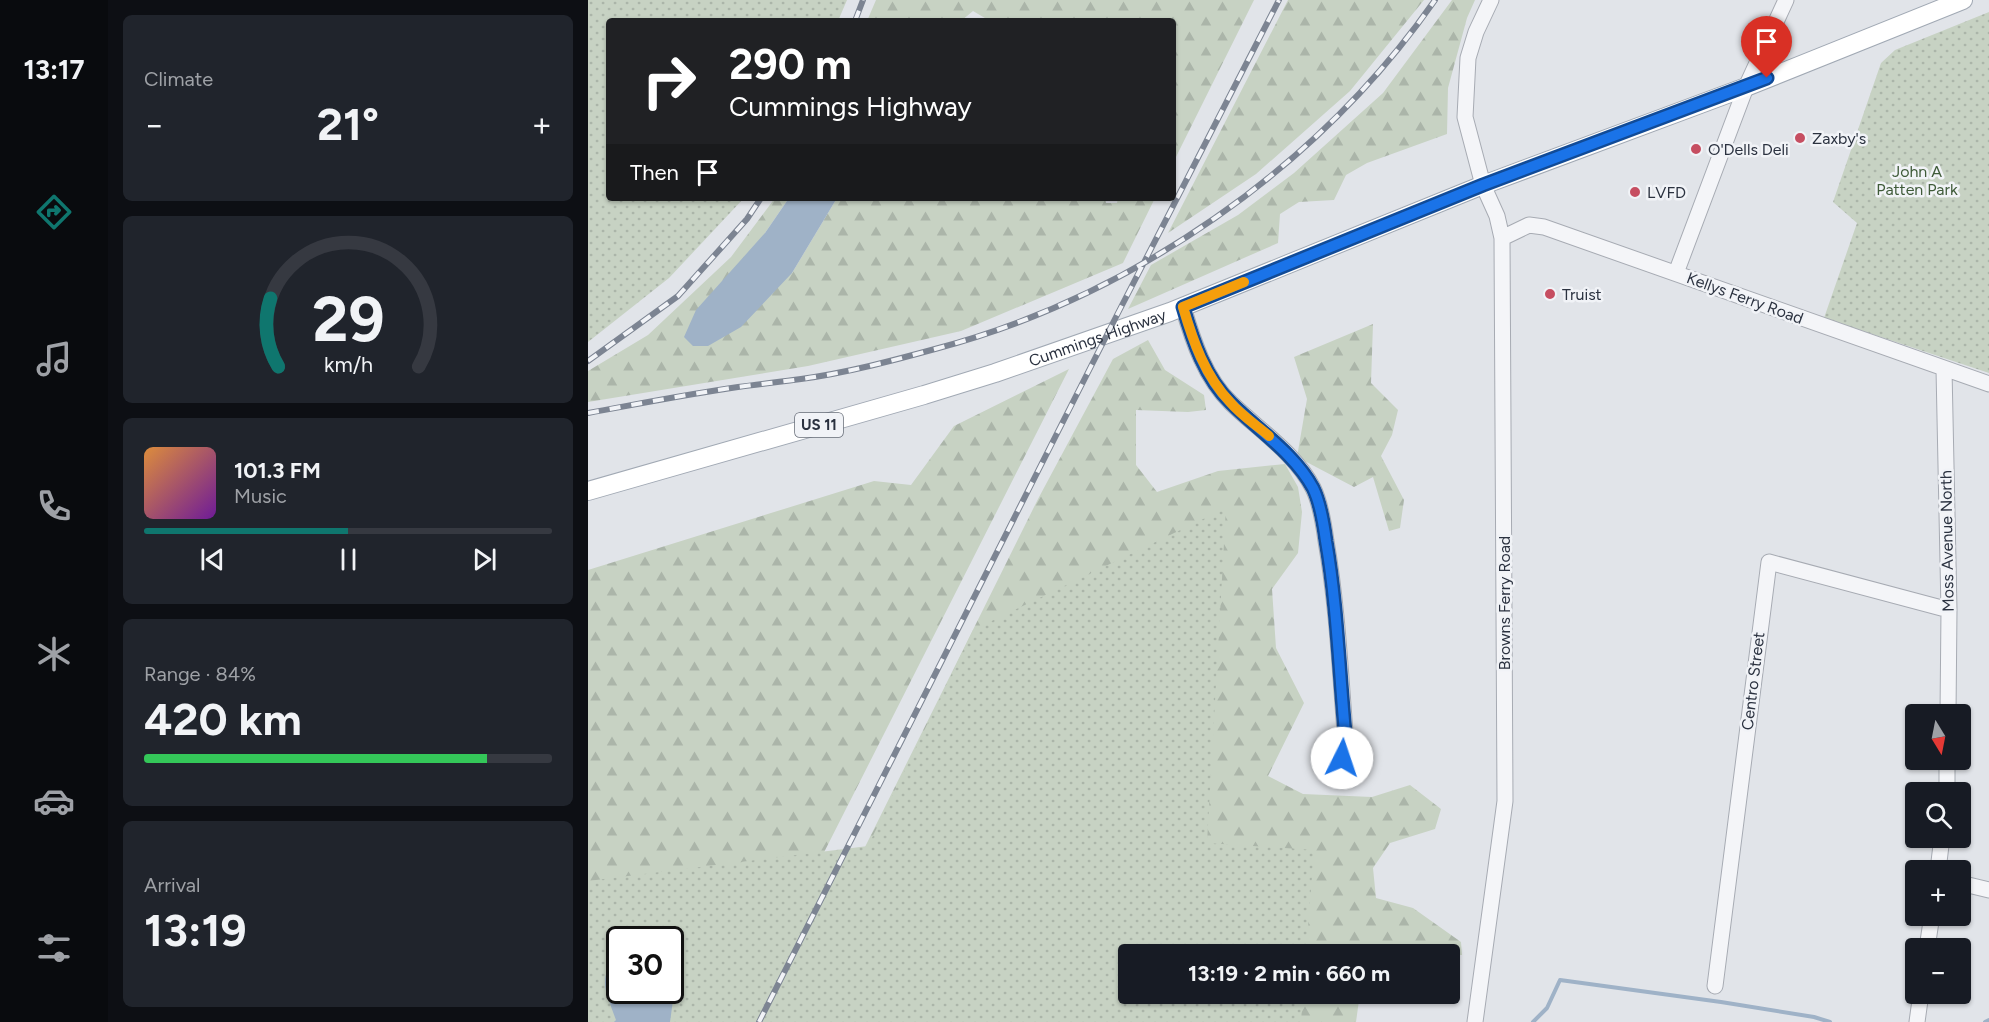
<!DOCTYPE html>
<meta charset="utf-8">
<style>
body{margin:0;font-family:Figtree,sans-serif;background:#20242c;color:#f1f3f6;height:100vh;display:flex;flex-direction:column;font-size:22px;white-space:nowrap}
*{box-sizing:border-box;margin:0}
p{font-size:20px;color:#9ea1a6}
.icon{flex:none;width:33px;height:33px;fill:none;stroke:currentColor;stroke-width:2;stroke-linecap:round;stroke-linejoin:round}
.map{position:relative;flex:1;overflow:hidden}
.drawer{display:flex;flex-direction:column;gap:15px;padding:15px;background:#0d0f14;width:480px}
.drawer>*{flex:none}
.hud{position:absolute;left:18px;top:18px;width:570px;height:183px;border-radius:6px;box-shadow:0 2px 4px #0004;background:#202124;color:#fff;overflow:hidden}
.needle{width:39px;rotate:170deg}
.controls{position:absolute;left:1317px;top:704px;display:grid;gap:12px}
.controls a{display:grid;place-items:center;width:66px;height:66px;border-radius:6px;background:#171b24;box-shadow:0 2px 4px #0004;font-size:30px}
.speed{position:absolute;left:18px;top:926px;display:flex;gap:12px;font-size:30px;font-weight:700;text-align:center}
.speed>*{display:grid;place-content:center;width:78px;height:78px;border-radius:50%;background:#171b24;box-shadow:0 2px 4px #0004;line-height:1}
.speed .limit{border:3px solid #111;border-radius:9px;background:#fff;color:#111}
.pin{position:absolute;display:grid;place-items:center;width:51px;height:51px;color:#fff;margin:-62px -26px;border-radius:50% 50% 50% 0;rotate:-45deg;box-shadow:0 0 6px #0007}
.pin .icon{rotate:45deg}
.me{position:absolute;width:66px;margin:-33px;rotate:4deg;stroke-linejoin:round;filter:drop-shadow(0 0 4px #0008)}
.turn{display:flex;align-items:center;gap:21px;height:126px;padding:0 24px;font-size:27px}
.turn .icon{width:78px;height:78px;stroke-width:2.5}
.turn b{display:block;font-size:42px;line-height:51px}
.then{display:flex;align-items:center;height:57px;padding:0 24px;background:#0003;gap:12px;font-size:22px}
.big{font-size:45px;font-weight:700;line-height:1.1}
.drawer .tile{flex:1;display:flex;flex-direction:column;justify-content:center;gap:9px;min-width:0;padding:0 21px;border-radius:9px;background:#20242c}
.drawer .dial{align-items:center;gap:0}
.dial svg{height:156px;overflow:visible;fill:none;stroke:#363941;stroke-width:7;stroke-linecap:round;text-anchor:middle}
.dial text{fill:#f1f3f6;stroke:none}
.song{display:flex;align-items:center;gap:18px}
.cover{width:72px;height:72px;border-radius:9px;background:linear-gradient(135deg,hsl(30 70% 55%),hsl(280 70% 35%))}
.played{height:6px;border-radius:3px;background:linear-gradient(90deg,#0f766e 50%,#363941 50%)}
.keys{display:flex;justify-content:space-around;direction:ltr}
.heat{display:flex;justify-content:space-between;align-items:center;font-size:33px;direction:ltr}
.charge{height:9px;border-radius:4px;background:linear-gradient(90deg,#34c759 84%,#363941 0)}
.trip{position:absolute;left:530px;top:944px;width:342px;height:60px;border-radius:6px;background:#171b24;box-shadow:0 2px 4px #0004;font-weight:700;line-height:60px;text-align:center}
main{display:flex;flex:1;min-height:0}
.tabs{display:flex;flex-direction:column;width:108px;justify-content:space-around;align-items:center;background:#090b0e;color:#9ea1a6}
.tabs .icon{width:42px;height:42px}
.tabs .active{color:#0f766e}
.tabs b{font-size:27px;color:#f1f3f6}
.map>svg:first-child{display:block}
</style>
<main>
<nav class="tabs">
<b>13:17</b>
<svg class="icon active" aria-label="directions" viewBox="0 0 24 24"><path d="M12 3l9 9-9 9-9-9zM9 14v-3h6M13 9l2 2-2 2"/></svg>
<svg class="icon" aria-label="music" viewBox="0 0 24 24"><path d="M9 18V5l10-2v13"/><circle cx="6" cy="18" r="3"/><circle cx="16" cy="16" r="3"/></svg>
<svg class="icon" aria-label="phone" viewBox="0 0 24 24"><path d="M5 4h4l2 5-3 2q2 4 5 5l2-3 5 2v4C11 20 4 13 5 4z"/></svg>
<svg class="icon" aria-label="climate" viewBox="0 0 24 24"><path d="M12 3v18M4 7l16 10M4 17L20 7"/></svg>
<svg class="icon" aria-label="car" viewBox="0 0 24 24"><path d="M5 17H2v-5l4-1 3-4h7l3 4 3 1v5h-3M9 17h6M6 11h13"/><circle cx="7" cy="17" r="2"/><circle cx="17" cy="17" r="2"/></svg>
<svg class="icon" aria-label="filters" viewBox="0 0 24 24"><path d="M4 7h16M4 17h16"/><circle cx="9" cy="7" r="2"/><circle cx="15" cy="17" r="2"/></svg>
</nav>
<section class="drawer">
<div class="tile"><p>Climate</p>
<div class="heat"><a>−</a><b class="big">21°</b><a>+</a></div>
</div>
<div class="tile dial"><svg viewBox="0 0 100 80">
<path d="M14 69A42 42 0 1 1 86 69"/>
<path d="M14 69A42 42 0 0 1 10 34" stroke="#0f766e"/>
<text x="50" y="56" font-size="32" font-weight="700">29</text>
<text x="50" y="72" font-size="11">km/h</text>
</svg></div>
<div class="tile">
<div class="song"><i class="cover"></i><div><b>101.3 FM</b><p>Music</p></div></div>
<div class="played"></div>
<div class="keys"><svg class="icon" aria-label="previous" viewBox="0 0 24 24"><path d="M18 5L8 12l10 7zM5 5v14"/></svg><svg class="icon" aria-label="pause" viewBox="0 0 24 24"><path d="M8 5v14M16 5v14"/></svg><svg class="icon" aria-label="next" viewBox="0 0 24 24"><path d="M6 5l10 7-10 7zM19 5v14"/></svg></div>
</div>
<div class="tile"><p>Range · 84%</p><b class="big">420 km</b><div class="charge"></div></div>
<div class="tile"><p>Arrival</p><b class="big">13:19</b></div>
</section>
<div class="map">
<svg width="1401" height="1022" viewBox="0 0 1401 1022">
<defs>
<pattern id="forest-firs" width="22" height="20" patternUnits="userSpaceOnUse" patternTransform="scale(1.5)"><rect width="22" height="20" fill="#c7d2c3"/><path d="M5 1l3.5 6h-7zM16 11l3.5 6h-7z" fill="#abb5a9"/></pattern>
<pattern id="park-dots" width="8" height="8" patternUnits="userSpaceOnUse" patternTransform="scale(1.5)"><rect width="8" height="8" fill="#c7d2c3"/><path d="M2 2h.1M6 6h.1" fill="none" stroke="#abb5a9" stroke-width="1.8" stroke-linecap="round"/></pattern>
</defs>
<rect width="100%" height="100%" fill="#e1e4e9"/>
<!-- forest -->
<path fill="url(#forest-firs)" d="M 288,0 L 666,0 L 585,163 L 585,21 L 402,21 L 385,11 L 373,21 L 279,21 Z
M 700,0 L 836,0 L 762,91 L 668,174 L 580,233 Z
M 864,0 L 887,0 L 879,18 L 860,88 L 859,134 L 779,163 L 758,175 L 746,200 L 711,202 L 692,214 L 690,243 L 540,309 L 563,265 L 650,215 L 706,173 L 795,93 Z
M 187,198 L 201,198 L 177,233 L 204,273 L 249,198 L 517,198 L 518,203 L 529,203 L 530,198 L 567,198 L 535,263 L 373,331 L 220,366 L 0,402 L 0,371 L 60,335 L 143,257 Z
M 785,324 L 783,383 L 810,410 L 804,435 L 793,456 L 816,500 L 812,528 L 801,531 L 785,477 L 766,487 L 709,457 L 719,399 L 706,357 Z
M 560,340 L 577,370 L 616,395 L 618,410 L 600,412 L 548,410 L 548,465 L 569,492 L 630,471 L 697,464 L 710,487 L 714,512 L 710,553 L 684,589 L 688,648 L 716,703 L 680,776 L 715,794 L 784,797 L 822,785 L 853,809 L 847,829 L 802,843 L 785,868 L 788,898 L 825,908 L 873,942 L 874,955 L 540,954 L 540,993 L 772,993 L 768,1022 L 190,1022 L 450,499 L 525,359 Z
M 481,369 L 150,1022 L 87,986 L 82,939 L 32,939 L 0,1022 L 0,570 L 286,481 L 323,485 L 366,426 Z"/>
<!-- park -->
<path fill="url(#park-dots)" fill-rule="evenodd" d="M 0,0 L 259,0 L 250,21 L 21,21 L 21,198 L 156,198 L 81,278 L 0,342 Z
M 1401,12 L 1401,373 L 1236,318 L 1269,223 L 1245,202 L 1293,63 L 1307,50 Z
M 638,508 L 619,843 L 726,850 L 718,954 L 540,954 L 540,993 L 715,993 L 713,1022 L 0,1022 L 0,881 L 280,846 L 385,630 ZM 32,939 L 82,939 L 82,990 L 32,990 Z"/>
<!-- water -->
<path fill="#9fb2c7" d="M 201,198 L 249,198 L 204,273 L 153,327 L 120,346 L 105,346 L 96,337 L 108,310 L 177,233 Z
M 31,953 L 32,990 L 82,990 L 83,979 L 87,986 L 82,1022 L 26,1022 L 28,1020 C 18,992 8,978 31,953 Z"/>
<g fill="none" stroke-linecap="round" stroke-linejoin="round">
<!-- stream -->
<path stroke="#9fb2c7" stroke-width="4" d="M 945,1022 L 959,1008 L 972,980 L 1133,1002 L 1226,1017 L 1242,1022
M 1397,1022 L 1401,1020"/>
<!-- minor casing -->
<g stroke="#a7abb3" stroke-width="17">
<path id="minor" d="M 914,238 L 941,225 L 956,227 L 1401,384
M 1088,273 L 1158,87 L 1198,0
M 595,307 C 605,341 617,378 643,403 C 671,430 707,453 725,488 C 732,502 736,526 738,541 C 749,604 752,668 757,732 L 754,758
M 1356,369 L 1361,610 L 1360,714
M 1359,792 L 1359,759
M 1350,870 L 1354,837
M 1372,883 L 1401,890
M 1339,948 L 1344,915
M 1127,986 L 1181,562 L 1361,610
M 887,1022 L 917,801 L 914,238 L 909,216 L 895,185 L 877,117 L 880,58 L 888,32 L 903,0
M 1329,1022 L 1333,993"/>
</g>
<!-- major casing -->
<g stroke="#a1a9b4" stroke-width="20">
<g id="major">
<path id="s1" d="M 0,491 L 336,395 L 407,373 L 582,312 L 895,185 L 1158,87 L 1375,0"/>
</g>
</g>
<!-- minor -->
<use href="#minor" stroke="#f4f5f8" stroke-width="15"/>
<!-- major -->
<use href="#major" stroke="#fff" stroke-width="18"/>
<!-- rail casing -->
<g stroke="#7c8492" stroke-width="6">
<path id="rail" d="M 267,21 L 275,0
M 0,361 L 90,296 L 159,219 L 173,198
M 0,413 C 50,404 100,394 150,387 C 171,384 192,382 213,379 C 258,373 303,361 347,349 C 544,297 730,168 847,0
M 171,1022 L 530,313 L 691,0"/>
</g>
<!-- rail -->
<use href="#rail" stroke="#f1f3f7" stroke-width="4" stroke-dasharray="11" stroke-linecap="butt"/>
</g>
<g fill="none" stroke-linecap="round" stroke-linejoin="round">
<!-- route casing -->
<g stroke="#114b97" stroke-width="15">
<path id="route" d="M 754,758 L 757,732 C 751,668 749,604 738,541 C 736,526 732,502 725,488 C 707,454 670,430 643,403 C 617,378 605,341 595,307 L 895,185 L 1179,78"/>
</g>
<!-- route -->
<use href="#route" stroke="#1a73e8" stroke-width="10"/>
<!-- slow -->
<path stroke="#f59e0b" stroke-width="10" d="M 656,282 L 595,307 C 605,341 617,376 642,402 C 653,415 668,425 681,436"/>
</g>
<!-- markers -->
<g fill="#c64e61" stroke="#f1f3f7" stroke-width="2">
<circle cx="1212" cy="138" r="6"/>
<circle cx="1108" cy="149" r="6"/>
<circle cx="1047" cy="192" r="6"/>
<circle cx="962" cy="294" r="6"/>
</g>
<g text-anchor="middle" dominant-baseline="central" stroke-width="5" stroke-linejoin="round" paint-order="stroke">
<!-- shield labels -->
<rect fill="#f1f3f7" stroke="#666c77" stroke-width="1.5" x="207" y="413" width="48" height="24" rx="4.5"/>
<g font-size="15" font-weight="bold" fill="#2b3240">
<text x="231" y="425">US 11</text>
</g>
<!-- poi labels -->
<g font-size="16" fill="#2b3240" stroke="#f1f3f7" text-anchor="start">
<text x="1224" y="138">Zaxby's</text>
<text x="1120" y="149">O'Dells Deli</text>
<text x="1059" y="192">LVFD</text>
<text x="974" y="294">Truist</text>
</g>
<!-- park labels -->
<g font-size="16" fill="#3f5b39" stroke="#f1f3f7">
<text x="1329" y="171">John A<tspan x="1329" dy="18">Patten Park</tspan></text>
</g>
<!-- street labels -->
<g font-size="16" fill="#2b3240" stroke="#f1f3f7">
<text transform="translate(1157 298) rotate(20)">Kellys Ferry Road</text>
<text stroke="none"><textPath href="#s1" startOffset="532">Cummings Highway</textPath></text>
<text transform="translate(1359 541) rotate(-91)">Moss Avenue North</text>
<text transform="translate(916 603) rotate(-90)">Browns Ferry Road</text>
<text transform="translate(1165 681) rotate(-83)">Centro Street</text>
</g>
</g>
</svg>
<div class="controls">
<a><svg class="needle" viewBox="-14 -14 28 28"><path d="M0-13l5 13h-10z" fill="#e53935"/><path d="M0 13l5-13h-10z" fill="#9ea1a6"/></svg></a>
<a><svg class="icon" aria-label="search" viewBox="0 0 24 24"><circle cx="10" cy="10" r="6"/><path d="M15 15l6 6"/></svg></a>
<a>+</a>
<a>−</a>
</div>
<div class="speed"><div class="limit">30</div></div>
<div class="pin" style="left:1179px;top:78px;background:#d93025"><svg class="icon" aria-label="arrive" viewBox="0 0 24 24"><path d="M6 21V4h12l-3 4 3 4H6"/></svg></div>
<svg class="me" style="left:754px;top:758px" viewBox="-20 -20 40 40"><circle r="19" fill="#fff"/><path d="M0-13L10 11 0 6-10 11z" fill="#1a73e8"/></svg>
<div class="trip">13:19 · 2 min · 660 m</div>
<div class="hud">
<div class="turn"><svg class="icon" aria-label="right" viewBox="0 0 24 24"><path d="M7 20v-9h11M14 6l5 5-5 5"/></svg><div><b>290 m</b>Cummings Highway</div></div>
<div class="then">Then<svg class="icon" aria-label="arrive" viewBox="0 0 24 24"><path d="M6 21V4h12l-3 4 3 4H6"/></svg></div>
</div>
</div>
</main>
